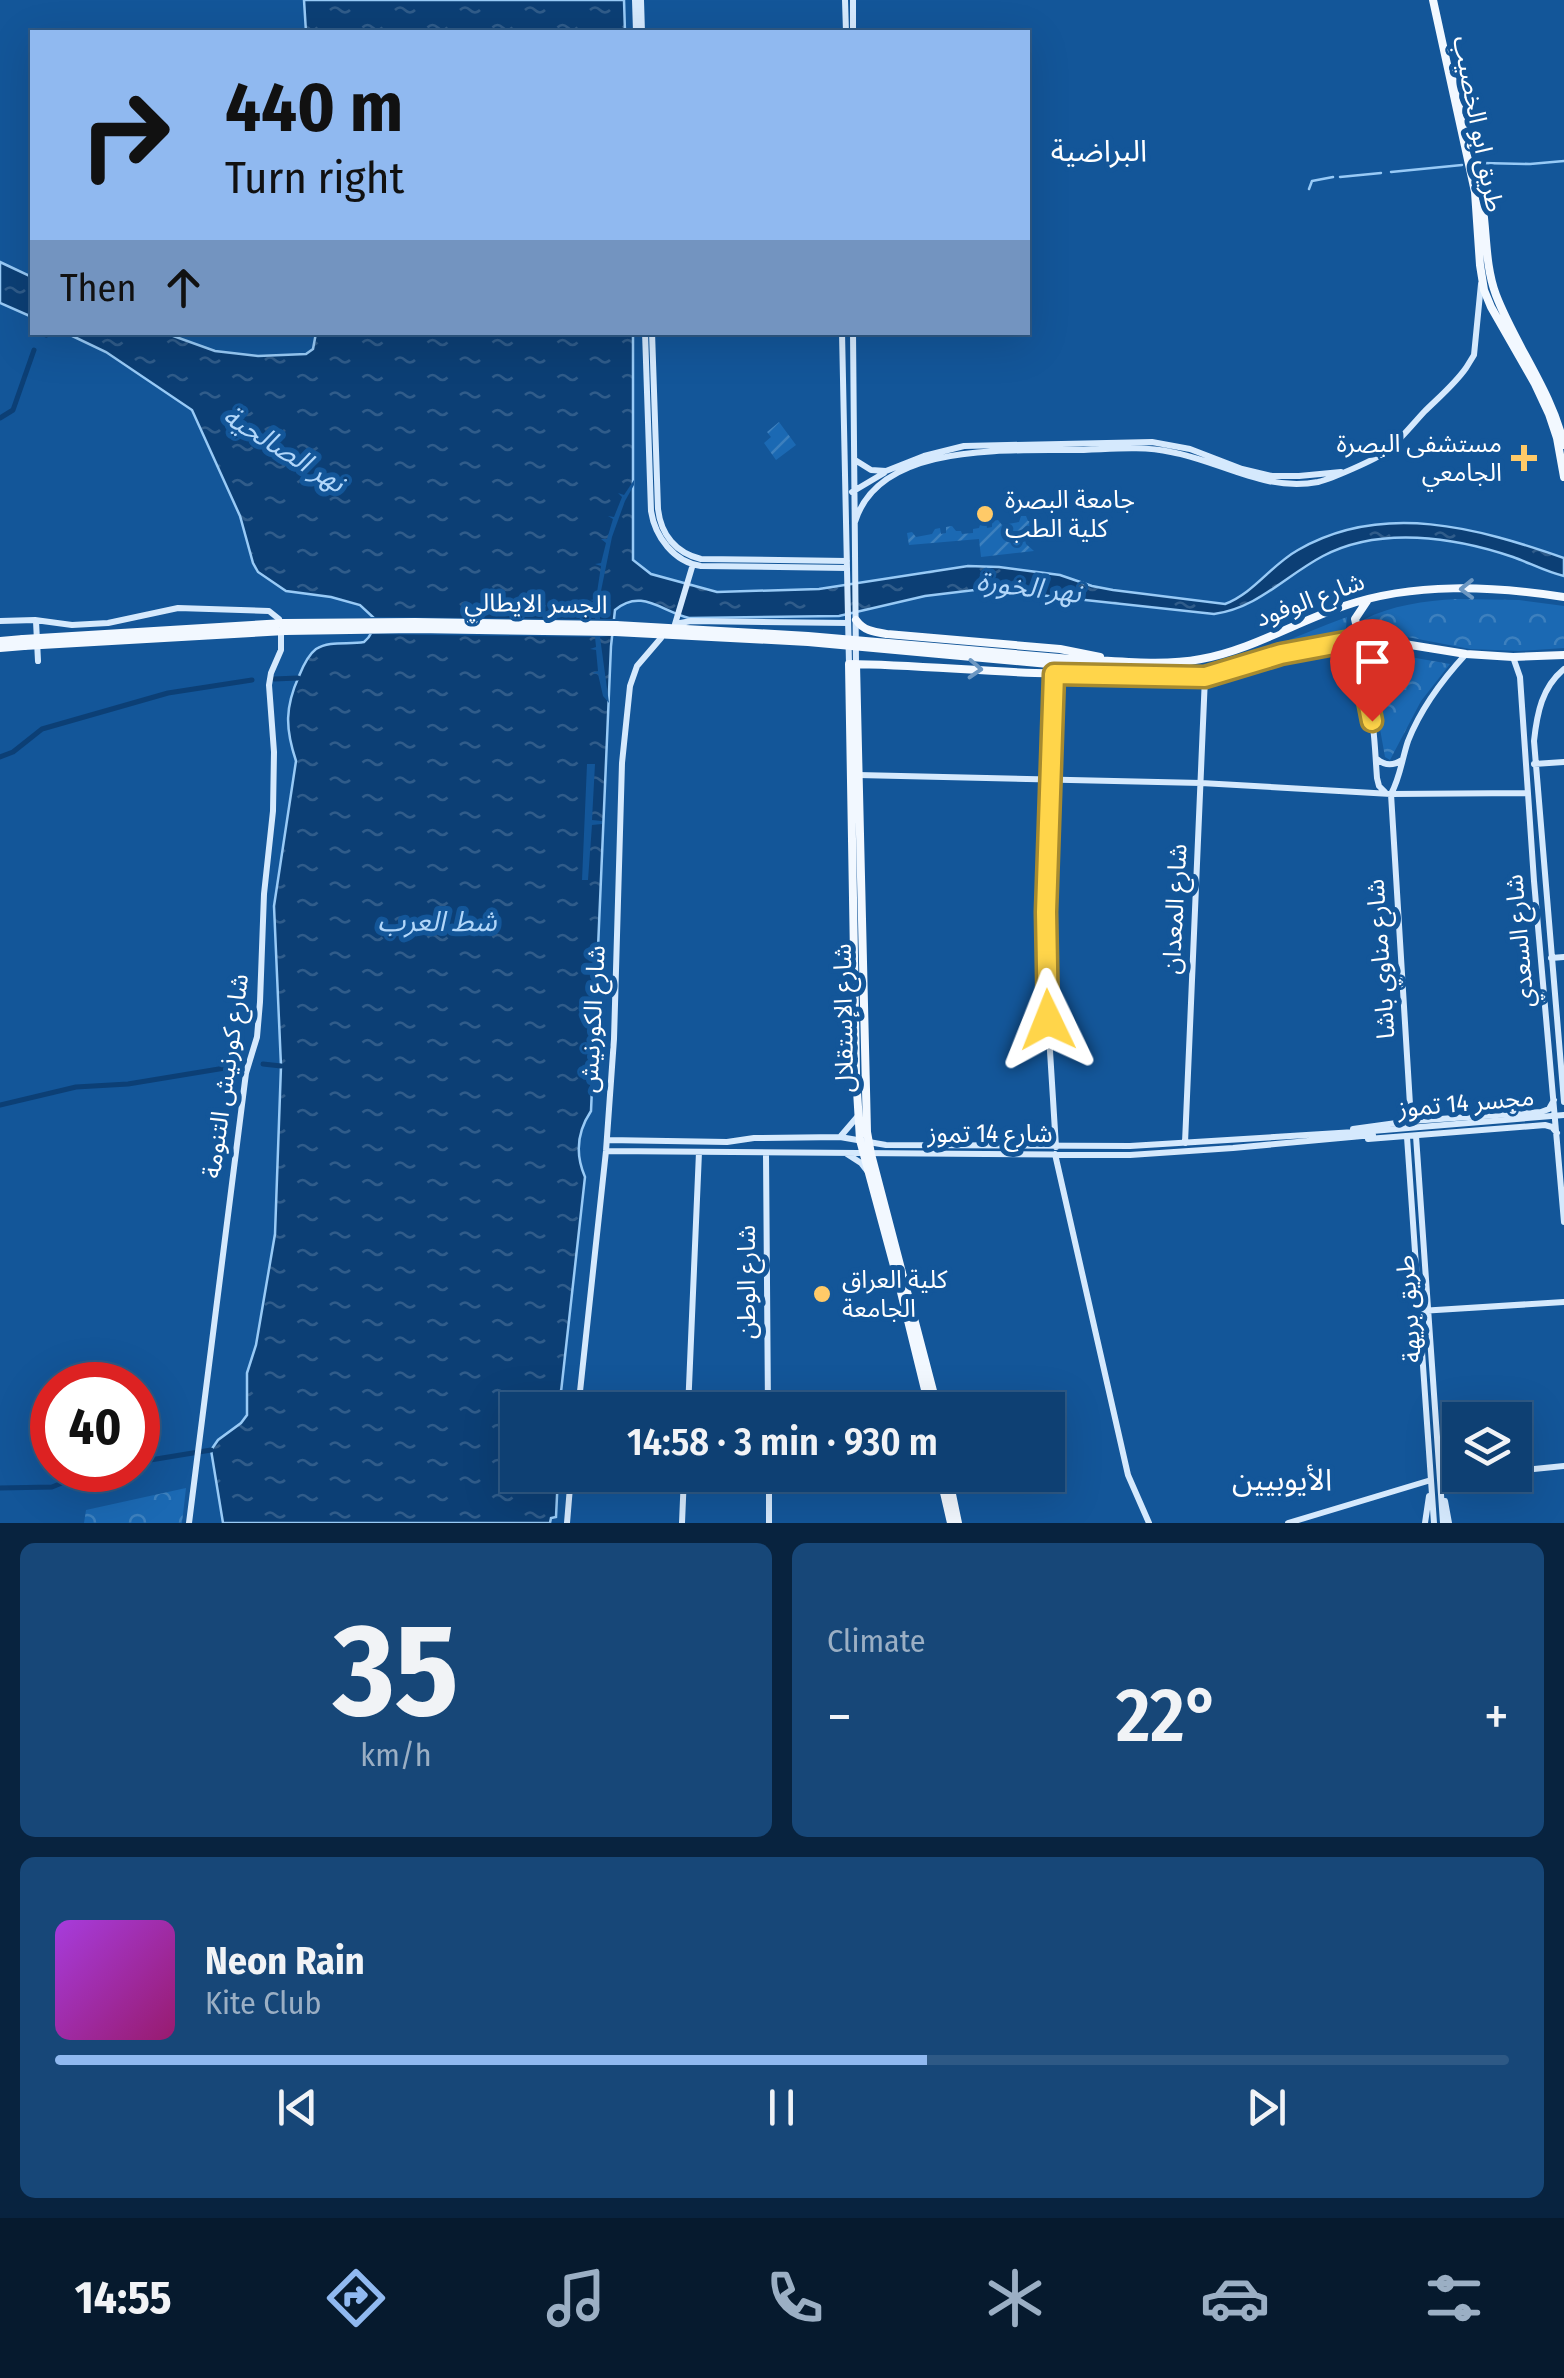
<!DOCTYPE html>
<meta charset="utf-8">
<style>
body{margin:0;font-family:"Fira Sans Condensed","Noto Sans Arabic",sans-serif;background:#174778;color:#f1f3f6;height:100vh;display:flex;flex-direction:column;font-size:38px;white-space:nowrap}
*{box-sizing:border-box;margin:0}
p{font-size:32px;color:#9bafc4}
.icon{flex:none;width:55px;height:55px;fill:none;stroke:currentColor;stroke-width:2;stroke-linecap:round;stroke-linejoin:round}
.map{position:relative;height:1523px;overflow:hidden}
.sheet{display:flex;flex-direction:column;gap:20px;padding:20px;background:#08233f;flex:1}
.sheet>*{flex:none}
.banner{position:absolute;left:30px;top:30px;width:1000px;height:305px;border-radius:0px;box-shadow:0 10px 40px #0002,0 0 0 2px #2e5985;background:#90b9f0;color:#111;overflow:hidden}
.buttons{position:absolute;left:1442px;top:1402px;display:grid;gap:20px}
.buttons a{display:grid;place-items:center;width:90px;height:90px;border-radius:0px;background:#0e4073;box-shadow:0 10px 40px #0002,0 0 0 2px #2e5985;font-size:50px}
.speed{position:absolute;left:30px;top:1362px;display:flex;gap:20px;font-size:50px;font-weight:700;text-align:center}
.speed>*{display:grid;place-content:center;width:130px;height:130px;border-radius:50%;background:#0e4073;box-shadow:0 10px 40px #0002,0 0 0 2px #2e5985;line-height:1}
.speed .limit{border:15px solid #d22;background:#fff;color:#111}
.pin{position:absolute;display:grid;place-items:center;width:85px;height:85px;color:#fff;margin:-102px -42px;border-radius:50% 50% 50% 0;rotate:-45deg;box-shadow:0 0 10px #0007}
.pin .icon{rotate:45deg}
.me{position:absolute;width:110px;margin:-55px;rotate:358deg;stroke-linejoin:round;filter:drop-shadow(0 0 8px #0008)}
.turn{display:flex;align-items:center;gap:35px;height:210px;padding:0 30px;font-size:45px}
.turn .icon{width:130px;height:130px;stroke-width:2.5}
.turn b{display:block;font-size:70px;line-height:85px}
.then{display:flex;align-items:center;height:95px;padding:0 30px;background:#0003;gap:20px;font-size:38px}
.big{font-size:75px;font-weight:600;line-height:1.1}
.sheet .card{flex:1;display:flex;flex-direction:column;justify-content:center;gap:15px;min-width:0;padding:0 35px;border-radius:15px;background:#174778}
.sheet .dial{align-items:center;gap:0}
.dial b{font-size:130px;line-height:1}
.song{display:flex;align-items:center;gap:30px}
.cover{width:120px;height:120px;border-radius:15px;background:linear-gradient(135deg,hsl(280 70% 55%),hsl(320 70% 35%))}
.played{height:10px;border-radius:5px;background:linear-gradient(90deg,#90b9f0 60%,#2e5985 60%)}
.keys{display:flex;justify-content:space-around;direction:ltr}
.heat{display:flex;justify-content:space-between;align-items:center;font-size:55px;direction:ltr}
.sheet .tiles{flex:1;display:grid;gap:20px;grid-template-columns:1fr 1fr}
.card:last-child{grid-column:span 2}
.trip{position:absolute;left:500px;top:1392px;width:565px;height:100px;border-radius:0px;background:#0e4073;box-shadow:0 10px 40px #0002,0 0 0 2px #2e5985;font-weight:600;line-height:100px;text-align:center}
.dock{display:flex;height:160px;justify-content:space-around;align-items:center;background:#061a2e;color:#9bafc4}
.dock .icon{width:70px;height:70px}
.dock .on{color:#90b9f0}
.dock b{font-size:45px;color:#f1f3f6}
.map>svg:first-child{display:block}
</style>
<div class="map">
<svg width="1564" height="1523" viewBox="0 0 1564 1523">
<defs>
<pattern id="park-crowns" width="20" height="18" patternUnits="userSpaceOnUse" patternTransform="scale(2.5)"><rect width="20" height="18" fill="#1b69b3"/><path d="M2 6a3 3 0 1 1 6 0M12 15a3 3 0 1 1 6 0" fill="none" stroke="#3d80be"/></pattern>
<pattern id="garden-furrows" width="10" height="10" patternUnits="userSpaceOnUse" patternTransform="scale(2.5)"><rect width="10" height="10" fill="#1b69b3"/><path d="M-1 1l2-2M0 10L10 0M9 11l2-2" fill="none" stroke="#3d80be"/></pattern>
<pattern id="water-ripples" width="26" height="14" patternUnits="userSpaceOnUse" patternTransform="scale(2.5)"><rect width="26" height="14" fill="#0c3f75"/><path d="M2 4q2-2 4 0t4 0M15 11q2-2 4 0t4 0" fill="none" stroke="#305c8a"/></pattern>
</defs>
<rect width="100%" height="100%" fill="#135699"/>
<!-- park -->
<path fill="url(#park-crowns)" d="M 1457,599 L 1519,600 L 1564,606 L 1564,648 L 1519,651 L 1470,649 L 1366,629 L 1361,625 L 1363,620 C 1392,605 1424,601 1457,599 Z
M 1347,617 L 1346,628 L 1354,640 C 1331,640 1308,643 1285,648 C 1243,659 1215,673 1170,673 C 1232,668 1289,638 1347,617 Z
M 1357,654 L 1410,657 L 1450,664 L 1421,701 L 1390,760 L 1385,757 L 1373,689 Z
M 186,1488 L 182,1523 L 84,1523 L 86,1510 Z"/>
<!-- garden -->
<path fill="url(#garden-furrows)" d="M 779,422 L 796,445 L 776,460 L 764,443 L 771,437 L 767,432 Z
M 1037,514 L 1038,525 L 1031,526 L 1024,536 L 1026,544 L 1034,551 L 981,557 L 979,539 L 909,545 L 907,533 L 912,532 L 916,537 L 932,534 L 935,529 L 940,528 L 941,534 L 946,533 L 946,527 L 952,526 L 956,531 L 961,531 L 962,534 L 973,533 L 973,529 L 979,528 L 981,522 L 986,522 L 987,528 L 992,527 L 992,521 L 998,520 L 1002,525 L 1019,522 L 1021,516 L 1026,516 L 1028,521 L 1033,521 L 1033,515 Z"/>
<!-- water -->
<path fill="url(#water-ripples)" stroke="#98caf6" stroke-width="2.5" d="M 304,0 L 624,0 L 625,32 L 306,32 Z
M 0,262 L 32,277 L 32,317 L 0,303 Z
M 66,333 L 165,333 L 215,351 L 258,356 L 306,354 L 313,349 L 316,333 L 633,333 L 633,560 L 651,574 L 717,592 L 819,589 L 968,566 L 999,567 L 1060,575 L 1092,586 L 1113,590 L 1225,604 C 1254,593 1271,565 1298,550 C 1383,501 1478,528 1564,558 L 1564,576 C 1546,572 1530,563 1513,557 C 1454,537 1380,526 1323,556 C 1285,576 1258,608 1214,614 L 983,589 L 925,596 L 839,616 L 689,618 C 661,611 641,588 615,610 L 611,646 L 591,1111 C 577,1132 575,1154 585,1177 L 559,1410 L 518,1410 L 518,1475 L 558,1475 L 556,1517 L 551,1518 L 550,1523 L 223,1523 L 211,1450 L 218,1440 L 241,1423 L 247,1415 L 247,1373 L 256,1345 L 275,1234 L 281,1066 L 274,906 L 296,761 C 285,728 285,707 299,676 C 303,666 308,655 316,649 C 330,640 349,645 364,642 C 372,636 374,627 374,618 L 360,605 L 331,597 L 286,591 L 258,572 L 253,563 L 240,516 L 192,410 L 106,352 Z"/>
<!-- pier -->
<path fill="#135699" d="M 634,480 L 634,485 L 625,501 L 612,537 L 601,591 L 600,619 L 618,619 L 617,635 L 600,637 L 609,703 L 603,696 L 598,674 L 592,673 L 598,671 L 596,650 L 590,649 L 596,647 L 595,637 L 365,634 L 369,626 L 367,617 L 595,619 L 596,602 L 590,600 L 596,599 L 601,566 L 595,564 L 601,563 L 606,543 L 601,539 L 607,539 L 613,519 L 608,516 L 614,517 L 622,497 L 618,493 L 624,495 Z
M 587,764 L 595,764 L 592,820 L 602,821 L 602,824 L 592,825 L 588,880 L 582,880 Z"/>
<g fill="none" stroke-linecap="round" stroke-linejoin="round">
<!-- stream -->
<path stroke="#98caf6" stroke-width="2.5" d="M 1482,163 L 1530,164 L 1564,161
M 1391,172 L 1462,165
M 1340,177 L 1381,173
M 1309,189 L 1312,181 L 1333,177"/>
<!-- canal -->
<path stroke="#0c3f75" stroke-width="5" d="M 46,335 L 48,332
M 0,418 L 13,410 L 34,350
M 274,679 L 298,678
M 0,757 L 13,752 L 42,729 L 168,693 L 252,680
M 263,1064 L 281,1066
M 0,1105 L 76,1087 L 128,1084 L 231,1067
M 138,1462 L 211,1450
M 0,1488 L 52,1487 L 94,1470"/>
<!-- secondary -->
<path stroke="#d5e9fd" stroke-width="6" d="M 635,0 L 636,32
M 641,0 L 642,32
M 845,0 L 846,32
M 853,0 L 853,32
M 645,332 L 651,511 C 655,537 674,562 701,566 L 847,568
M 652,332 L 658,509 C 661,535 676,553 701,559 L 847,561
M 842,332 L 849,664
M 853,332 L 856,664
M 855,460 L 871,470 L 886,471 L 924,456 L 964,446 L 1152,442 L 1190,449 L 1242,469 L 1272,476 L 1299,476 L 1341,472
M 852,492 L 884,473
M 855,522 C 879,442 1006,451 1072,450 C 1104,450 1139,445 1171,452 C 1221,461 1264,492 1318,482 C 1331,479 1377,459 1387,451 C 1400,440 1412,425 1424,412 C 1438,398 1454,385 1466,368 L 1474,355 L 1481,284
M 693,564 L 675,624 L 691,621 L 848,623
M 0,621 L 35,620 L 72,625 L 108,623 L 178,608 L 269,611 L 279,619
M 36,621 L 38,661
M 1345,643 C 1375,690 1373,725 1377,778 L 1379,786 L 1385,792
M 1513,657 L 1520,677 L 1534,881 L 1564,1222
M 1564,669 C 1542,687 1537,713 1534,741 L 1564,1102
M 1053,674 L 1046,938 L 1047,1003 L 1056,1147
M 1377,759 C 1385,766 1393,766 1402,760
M 1534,764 L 1564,762
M 858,775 L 1201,783 L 1391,794 L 1528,793
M 1551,958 L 1564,957
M 1411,1121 L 1391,794 C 1400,778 1402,759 1408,741 C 1421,708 1442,680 1466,654
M 1353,1129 L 1411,1121 L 1541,1112 L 1549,1109 L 1554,1100
M 1416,1136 L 1443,1523
M 840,1137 L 858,1116
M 1407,1137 L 1434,1523
M 1368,1139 L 1545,1125 L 1552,1127 L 1557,1133
M 607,1140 L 727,1142 L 754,1138 L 840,1137 L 886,1145 L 1130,1146 L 1371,1131
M 1185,1143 L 1205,677
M 606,1151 L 1130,1155 L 1233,1148 L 1373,1135
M 766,1154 L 768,1410
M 847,1154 L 861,1163 L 868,1172
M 1055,1154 L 1128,1475 L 1149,1523
M 1420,1311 L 1564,1302
M 578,1410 L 606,1151 L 614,1039 L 622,763 L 630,686 L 637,666 L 661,638
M 688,1410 L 699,1152
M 1515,1471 L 1564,1466
M 769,1475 L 769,1523
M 1441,1480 L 1482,1475
M 1445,1501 L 1449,1523
M 189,1523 L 246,1073 L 257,1037 L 260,1002 L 264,894 L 273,811 L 274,752 L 269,685 L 271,673 L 281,650 L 281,635
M 567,1523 L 571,1475
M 682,1523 L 684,1475
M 1288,1523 L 1431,1480
M 1425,1523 L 1429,1496"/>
<!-- primary -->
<path stroke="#f2f8ff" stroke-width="8" d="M 1433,0 L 1475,192 L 1480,265 L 1484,290 L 1491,307 L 1535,384 L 1549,414 L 1557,438 L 1564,477
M 1455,79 L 1465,124
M 1479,186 C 1488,222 1483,260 1496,295 C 1516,347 1551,390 1564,445
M 1367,601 L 1355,619 L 1357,628 L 1369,641
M 856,620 C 864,631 874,632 887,634 L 1060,649 L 1100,657
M 284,623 L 415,622 L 616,625
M 285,631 L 415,629 L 615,632
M 0,641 L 23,639
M 0,648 L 24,646
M 1071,659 C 1113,660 1159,667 1201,659 C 1251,650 1296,622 1344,606 C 1414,582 1492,586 1564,597
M 856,664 L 867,1132 L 871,1154 L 938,1410
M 1070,666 L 1096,670
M 1109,673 L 1205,677 L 1305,649 L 1369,641 L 1392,642 L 1466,654 L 1513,657 L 1564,655
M 930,1410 L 900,1288 L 860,1140 L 856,1074 L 849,664 C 937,665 1025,677 1114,673
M 940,1475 L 951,1523
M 948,1475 L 958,1523"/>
<!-- secondary-bridge -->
<path stroke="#d5e9fd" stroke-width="6" d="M 1372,1131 L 1564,1115"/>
<!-- primary-bridge -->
<path stroke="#f2f8ff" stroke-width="8" d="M 616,625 L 808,636 L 1071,659
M 615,632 L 808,642 L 1070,666
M 23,639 L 284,623
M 24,646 L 285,631"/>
</g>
<!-- one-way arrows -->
<defs><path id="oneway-chevron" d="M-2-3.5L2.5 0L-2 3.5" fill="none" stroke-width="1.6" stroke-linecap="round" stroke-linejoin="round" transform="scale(2.5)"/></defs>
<g stroke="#6c97c2">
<use href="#oneway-chevron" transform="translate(1467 589) rotate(179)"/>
<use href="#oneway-chevron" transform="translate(975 669) rotate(3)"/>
</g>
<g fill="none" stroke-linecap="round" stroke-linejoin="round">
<!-- route casing -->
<g stroke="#a68a30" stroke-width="25">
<path id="route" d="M 1048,1020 L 1046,912 L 1054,674 L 1205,677 L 1281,654 L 1345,642 L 1363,675 L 1372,721"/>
</g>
<!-- route -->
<use href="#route" stroke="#ffd54a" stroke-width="18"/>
</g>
<!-- markers -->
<g fill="#ffca68" stroke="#135699" stroke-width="4">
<path d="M1519 443h10v10h10v10h-10v10h-10v-10h-10v-10h10z"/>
<circle cx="985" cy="514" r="10"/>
<circle cx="822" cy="1294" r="10"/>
</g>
<g text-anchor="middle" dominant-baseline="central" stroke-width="10" stroke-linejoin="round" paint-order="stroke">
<!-- street labels -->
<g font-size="25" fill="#fff" stroke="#135699">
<text transform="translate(1478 124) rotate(79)">طريق ابو الخصيب</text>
<text transform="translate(1310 600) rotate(-20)">شارع الوفود</text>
<text transform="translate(536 604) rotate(1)">الجسر الايطالي</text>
<text transform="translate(1175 909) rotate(-87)">شارع المعدان</text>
<text transform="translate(1520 941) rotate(-95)">شارع السعدي</text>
<text transform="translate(1381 959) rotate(-94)">شارع مناوي باشا</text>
<text transform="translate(844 1018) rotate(-91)">شارع الإستقلال</text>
<text transform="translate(593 1019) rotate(-87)">شارع الكورنيش</text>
<text transform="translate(226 1076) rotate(-82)">شارع كورنيش التنومة</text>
<text transform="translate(1466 1103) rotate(-5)">مجسر 14 تموز</text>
<text x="990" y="1134">شارع 14 تموز</text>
<text transform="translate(747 1282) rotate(-90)">شارع الوطن</text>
<text transform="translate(1409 1309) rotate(-94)">طريق بريهة</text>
</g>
<!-- poi labels -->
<g font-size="25" fill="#fff" stroke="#135699" text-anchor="start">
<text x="1502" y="444" text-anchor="end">مستشفى البصرة<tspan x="1502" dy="29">الجامعي</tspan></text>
<text x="1005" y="500">جامعة البصرة<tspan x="1005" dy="29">كلية الطب</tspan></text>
<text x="842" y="1280">كلية العراق<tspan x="842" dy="29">الجامعة</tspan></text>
</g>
<!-- water labels -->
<g font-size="28" font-style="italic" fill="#b2d7fa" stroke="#135699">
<text transform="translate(284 449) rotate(32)">نهر الصالحية</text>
<text transform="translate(1029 587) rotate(7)">نهر الخورة</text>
<text x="437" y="921">شط العرب</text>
</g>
<!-- quarter labels -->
<g font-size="30" fill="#fff" stroke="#135699">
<text x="1099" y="151">البراضية</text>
<text x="1282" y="1480">الأيوبيين</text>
</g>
</g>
</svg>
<div class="buttons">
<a><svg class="icon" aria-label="layers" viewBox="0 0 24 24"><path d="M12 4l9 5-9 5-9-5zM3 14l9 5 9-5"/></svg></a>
</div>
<div class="speed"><div class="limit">40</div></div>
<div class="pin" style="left:1372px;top:721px;background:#d93025"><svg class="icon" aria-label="arrive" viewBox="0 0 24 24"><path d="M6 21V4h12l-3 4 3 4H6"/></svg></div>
<svg class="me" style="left:1048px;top:1020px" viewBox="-20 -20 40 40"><path d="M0-17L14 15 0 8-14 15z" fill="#ffd54a" stroke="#fff" stroke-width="4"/></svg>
<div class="trip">14:58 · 3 min · 930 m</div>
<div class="banner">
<div class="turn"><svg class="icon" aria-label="right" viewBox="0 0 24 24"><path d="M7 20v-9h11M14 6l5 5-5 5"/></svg><div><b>440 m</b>Turn right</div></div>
<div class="then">Then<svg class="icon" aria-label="ahead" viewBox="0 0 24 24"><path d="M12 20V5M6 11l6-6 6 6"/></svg></div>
</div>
</div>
<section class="sheet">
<div class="tiles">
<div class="card dial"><b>35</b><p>km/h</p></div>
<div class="card"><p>Climate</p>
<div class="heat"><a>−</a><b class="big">22°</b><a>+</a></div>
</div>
<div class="card">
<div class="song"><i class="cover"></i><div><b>Neon Rain</b><p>Kite Club</p></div></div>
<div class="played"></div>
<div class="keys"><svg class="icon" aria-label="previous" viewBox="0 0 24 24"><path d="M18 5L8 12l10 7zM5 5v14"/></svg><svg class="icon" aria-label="pause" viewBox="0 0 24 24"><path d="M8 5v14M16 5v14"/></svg><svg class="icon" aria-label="next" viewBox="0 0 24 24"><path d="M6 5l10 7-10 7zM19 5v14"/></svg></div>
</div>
</div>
</section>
<nav class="dock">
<b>14:55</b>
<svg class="icon on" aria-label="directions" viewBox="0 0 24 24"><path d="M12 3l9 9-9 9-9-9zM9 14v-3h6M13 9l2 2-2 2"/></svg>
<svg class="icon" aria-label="music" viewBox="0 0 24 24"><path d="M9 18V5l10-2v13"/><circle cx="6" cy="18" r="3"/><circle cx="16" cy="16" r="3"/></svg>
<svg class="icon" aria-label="phone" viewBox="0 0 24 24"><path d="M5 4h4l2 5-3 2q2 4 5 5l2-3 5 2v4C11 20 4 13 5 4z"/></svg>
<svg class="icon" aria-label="climate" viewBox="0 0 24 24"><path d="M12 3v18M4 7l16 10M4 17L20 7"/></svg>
<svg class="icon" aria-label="car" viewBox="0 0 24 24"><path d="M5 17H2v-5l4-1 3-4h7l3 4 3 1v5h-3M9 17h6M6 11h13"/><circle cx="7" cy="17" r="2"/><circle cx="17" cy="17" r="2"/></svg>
<svg class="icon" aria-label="filters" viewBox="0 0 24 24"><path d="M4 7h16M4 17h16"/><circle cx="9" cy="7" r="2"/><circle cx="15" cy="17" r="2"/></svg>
</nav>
